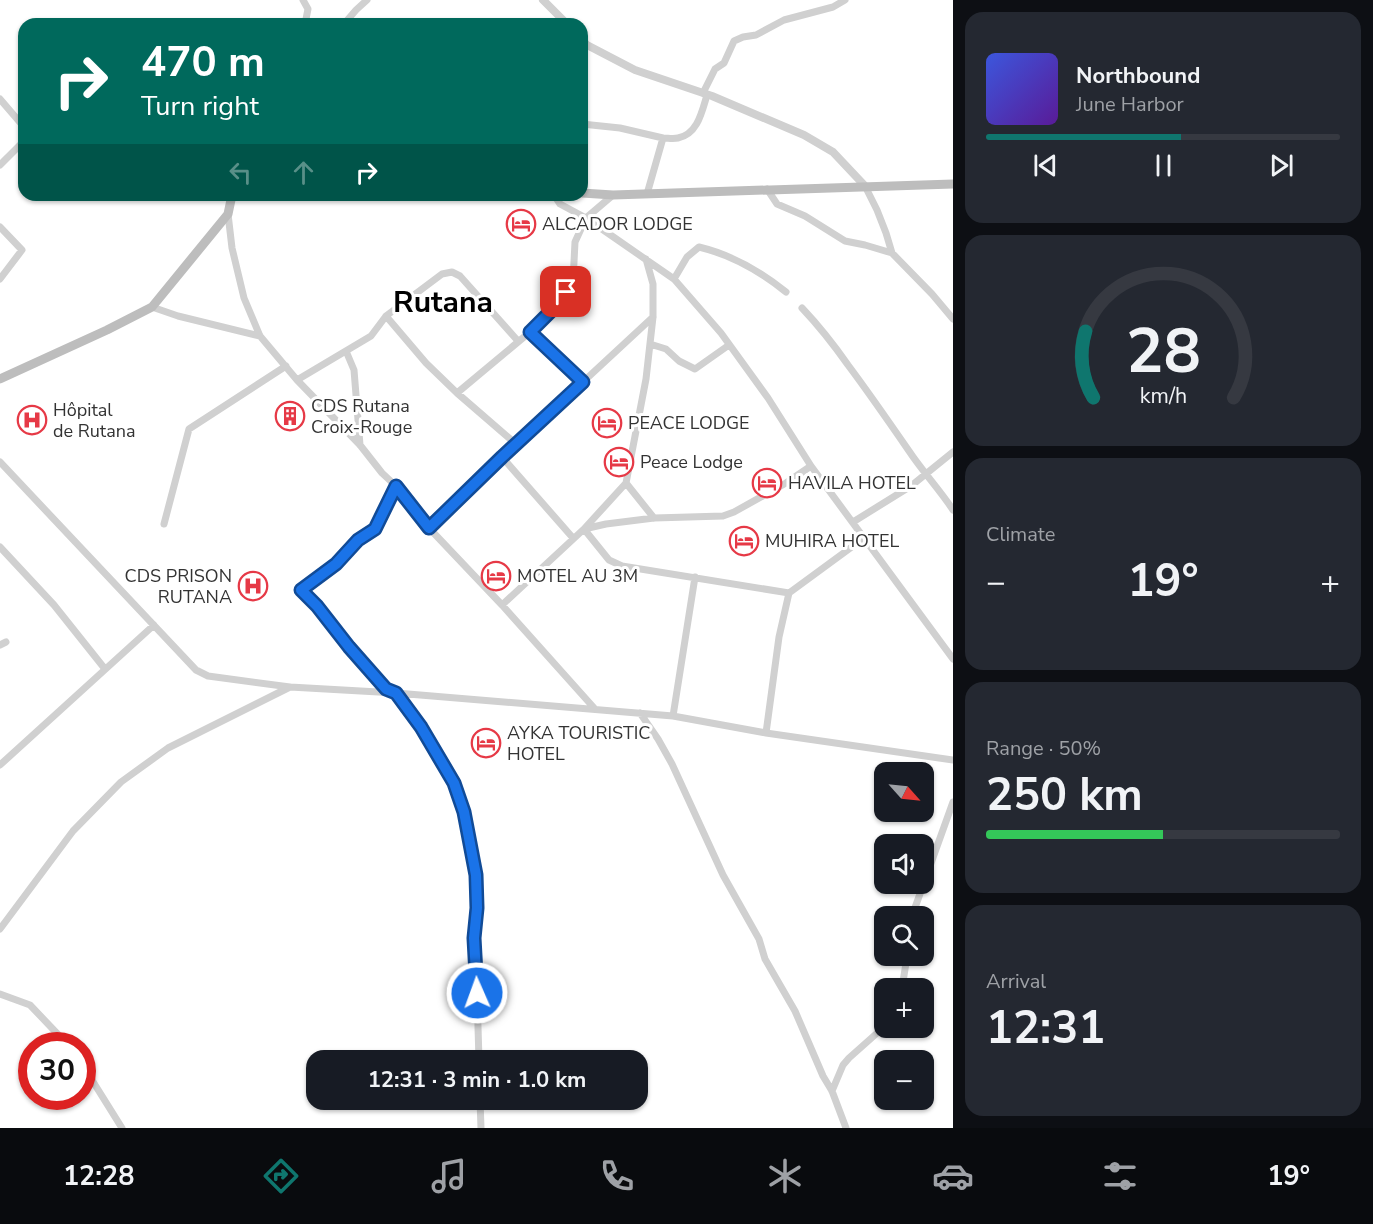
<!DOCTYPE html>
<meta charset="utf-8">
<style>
body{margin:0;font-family:"Nunito Sans",sans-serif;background:#242831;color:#f1f3f6;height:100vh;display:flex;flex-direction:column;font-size:22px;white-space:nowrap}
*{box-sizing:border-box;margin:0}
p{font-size:20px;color:#9ea1a6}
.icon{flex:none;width:33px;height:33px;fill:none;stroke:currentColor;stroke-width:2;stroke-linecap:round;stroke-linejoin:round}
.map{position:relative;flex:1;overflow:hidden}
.drawer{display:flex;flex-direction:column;gap:12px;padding:12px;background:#0d0f14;width:420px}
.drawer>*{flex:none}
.hud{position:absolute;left:18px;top:18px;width:570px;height:183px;border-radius:18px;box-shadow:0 2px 4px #0004;background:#00695c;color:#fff;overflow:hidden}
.needle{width:39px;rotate:117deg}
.buttons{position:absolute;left:874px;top:762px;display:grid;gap:12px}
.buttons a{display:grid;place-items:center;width:60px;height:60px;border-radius:12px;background:#171b24;box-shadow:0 2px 4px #0004;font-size:30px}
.speed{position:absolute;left:18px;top:1032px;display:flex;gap:12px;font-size:30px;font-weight:700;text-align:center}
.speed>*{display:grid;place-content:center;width:78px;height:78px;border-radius:50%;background:#171b24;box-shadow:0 2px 4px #0004;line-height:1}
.speed .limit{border:9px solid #d22;background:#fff;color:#111}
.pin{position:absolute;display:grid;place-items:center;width:51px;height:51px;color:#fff;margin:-26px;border-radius:12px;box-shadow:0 3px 9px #0006}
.me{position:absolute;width:66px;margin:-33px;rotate:358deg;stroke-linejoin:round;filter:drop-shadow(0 0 4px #0008)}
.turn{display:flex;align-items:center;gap:21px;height:126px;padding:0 24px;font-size:27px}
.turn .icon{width:78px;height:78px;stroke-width:2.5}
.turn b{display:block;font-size:42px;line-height:51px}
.lanes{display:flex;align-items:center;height:57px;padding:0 24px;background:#0003;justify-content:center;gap:30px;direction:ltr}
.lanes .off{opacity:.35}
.big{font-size:45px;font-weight:700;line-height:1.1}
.drawer .tile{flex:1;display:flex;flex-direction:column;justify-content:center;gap:9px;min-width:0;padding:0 21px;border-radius:18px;background:#242831}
.drawer .dial{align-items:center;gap:0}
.dial svg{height:156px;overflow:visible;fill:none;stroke:#363941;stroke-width:7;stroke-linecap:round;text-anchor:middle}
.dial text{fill:#f1f3f6;stroke:none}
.song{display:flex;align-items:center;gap:18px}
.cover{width:72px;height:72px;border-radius:9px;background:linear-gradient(135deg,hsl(230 70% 55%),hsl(270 70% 35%))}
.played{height:6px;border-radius:3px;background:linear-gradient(90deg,#0f766e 55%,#363941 55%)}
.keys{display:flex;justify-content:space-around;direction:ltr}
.heat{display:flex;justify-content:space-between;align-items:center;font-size:33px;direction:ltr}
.charge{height:9px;border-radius:4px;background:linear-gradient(90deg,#34c759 50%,#363941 0)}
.trip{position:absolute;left:306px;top:1050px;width:342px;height:60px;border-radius:18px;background:#171b24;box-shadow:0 2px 4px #0004;font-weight:700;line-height:60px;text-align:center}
.tab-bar{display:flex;height:96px;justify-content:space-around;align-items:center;background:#090b0e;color:#9ea1a6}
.tab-bar .icon{width:42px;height:42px}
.tab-bar .current{color:#0f766e}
.tab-bar b{font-size:27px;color:#f1f3f6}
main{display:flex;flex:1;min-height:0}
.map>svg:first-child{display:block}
</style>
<main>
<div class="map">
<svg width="953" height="1128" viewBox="0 0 953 1128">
<rect width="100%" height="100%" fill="#fff"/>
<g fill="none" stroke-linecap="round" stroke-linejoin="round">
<!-- minor -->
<path stroke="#d0d0d0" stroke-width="7" d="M 303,0 L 308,9 L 305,24
M 344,24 L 356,10 L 367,0
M 703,93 L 715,69 L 724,63 L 734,41 L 743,37 L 756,35 L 784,20 L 833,7 L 845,0
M 0,99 L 24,127
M 582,124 L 620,128 L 663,138
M 0,165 L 24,141
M 865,186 L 877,210 L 886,233 L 892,253 L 932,294 L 953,319
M 767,189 L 777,204 L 805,216 L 845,241 L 865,245 L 892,253
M 647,194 L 663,138 C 668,138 673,139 678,138 C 698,134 702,111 707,95
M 554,195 L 560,204 L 586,218 L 674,279 L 721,333 L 768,398 L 811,466 L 953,659
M 228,214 L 232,248 L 244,298 L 260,336 L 297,380 L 360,445 L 382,473 L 397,487 L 429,528 L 502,605 L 595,709
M 0,227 L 22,250 L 0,279
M 646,259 L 653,284 L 653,317 L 646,379 L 626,483 L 654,518
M 674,279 L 687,257 L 699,247 C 732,255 760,271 786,292
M 152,307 L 178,316 L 260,336
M 802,308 C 819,326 834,345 848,365 C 869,393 889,422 909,451 C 923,472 940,490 953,510
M 650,344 L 666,349 L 679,361 L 695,369 L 729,345
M 346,351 L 354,370 L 360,445
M 297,380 L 371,336 L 386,316
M 583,382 L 530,332 L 560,302 L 573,282 L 575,242 L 586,218 L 613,195
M 457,393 L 530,332
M 516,444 L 457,393 L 426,363 L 386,316 L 442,274 L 452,272 L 460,276 L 518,341
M 502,457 L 573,538
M 0,462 L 196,670 L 208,676 L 290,687
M 626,483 L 584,529 L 609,560 L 622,566 L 789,593 L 864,538
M 396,486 L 375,529 L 358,540 L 336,564 L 301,590 L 317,606 L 349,647 L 386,689 L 396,693 L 421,727 L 454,783 L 464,812 L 476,875 L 477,908 L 474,938 L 476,961 L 479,1060
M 853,522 L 911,486 L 953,452
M 164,524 L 189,429 L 286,366
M 429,528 L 502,457 L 653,317
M 0,547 L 54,605 L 105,669
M 502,605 L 584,529 L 606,524 L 654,518 L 723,516 L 734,512 L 786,483 L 811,466
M 0,645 L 6,642
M 640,713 L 658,739 L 672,764 L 723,875 L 759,939 L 765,959 L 795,1011 L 823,1076 L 832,1091 L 846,1128
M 673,716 L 695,577
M 766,733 L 779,637 L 789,593
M 0,765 L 154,625
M 912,916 L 953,802
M 0,929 L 73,831 L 121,782 L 168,748 L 290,687 L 396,693 L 673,716 L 766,733 L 953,760
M 902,988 L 906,963 L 906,956
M 0,994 L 30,1005 L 69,1046
M 82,1064 L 122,1128
M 832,1091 L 843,1065 L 849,1058 L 885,1026
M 480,1100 L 481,1128"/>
<!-- tertiary -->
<path stroke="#d0d0d0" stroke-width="8" d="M 543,0 L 567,24
M 582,40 L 587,45 L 635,70 L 712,96 L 804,135 L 833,152 L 865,186"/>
<!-- secondary -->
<path stroke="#bdbdbd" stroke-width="9" d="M 582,193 L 613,195 L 953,184
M 0,379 L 107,330 L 152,307 L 228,214 L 232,195"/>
</g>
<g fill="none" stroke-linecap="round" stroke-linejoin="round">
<!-- route casing -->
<g stroke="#114b97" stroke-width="15">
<path id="route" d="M 477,993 L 474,938 L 477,908 L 476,875 L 464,812 L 454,783 L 421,727 L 396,693 L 386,689 L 349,647 L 317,606 L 301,590 L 336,564 L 358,540 L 375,529 L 396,486 L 429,528 L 502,457 L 583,382 L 530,332 L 560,302 L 566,292"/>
</g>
<!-- route -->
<use href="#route" stroke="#1a73e8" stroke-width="10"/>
</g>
<!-- icons -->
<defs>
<g id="hotel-ring" transform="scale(1.5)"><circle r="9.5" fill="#fff" stroke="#e63946" stroke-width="1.5"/><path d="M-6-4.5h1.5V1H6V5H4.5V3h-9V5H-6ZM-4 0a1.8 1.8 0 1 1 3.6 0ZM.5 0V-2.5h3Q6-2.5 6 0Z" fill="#e63946"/></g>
<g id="building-ring" transform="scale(1.5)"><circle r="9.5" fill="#fff" stroke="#e63946" stroke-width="1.5"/><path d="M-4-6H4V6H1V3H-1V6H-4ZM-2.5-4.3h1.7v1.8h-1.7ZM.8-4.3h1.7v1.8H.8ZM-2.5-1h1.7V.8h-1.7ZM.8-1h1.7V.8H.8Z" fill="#e63946"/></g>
<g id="hospital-ring" transform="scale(1.5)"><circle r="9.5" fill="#fff" stroke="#e63946" stroke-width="1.5"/><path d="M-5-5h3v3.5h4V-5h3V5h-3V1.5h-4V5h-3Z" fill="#e63946"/></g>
</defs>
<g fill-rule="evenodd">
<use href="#hotel-ring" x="521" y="224"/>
<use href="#building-ring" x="290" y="416"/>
<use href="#hospital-ring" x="32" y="420"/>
<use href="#hotel-ring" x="607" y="423"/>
<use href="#hotel-ring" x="619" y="462"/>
<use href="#hotel-ring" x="767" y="483"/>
<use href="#hotel-ring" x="744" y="541"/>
<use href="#hotel-ring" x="496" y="576"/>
<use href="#hospital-ring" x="253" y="586"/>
<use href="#hotel-ring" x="486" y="743"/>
</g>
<g text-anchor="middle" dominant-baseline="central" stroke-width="6" stroke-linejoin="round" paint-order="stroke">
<!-- poi labels -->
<g font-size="18" fill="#333" stroke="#fff" text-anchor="start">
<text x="542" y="224">ALCADOR LODGE</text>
<text x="311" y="406">CDS Rutana<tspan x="311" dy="21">Croix-Rouge</tspan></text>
<text x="53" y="410">Hôpital<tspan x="53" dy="21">de Rutana</tspan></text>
<text x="628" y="423">PEACE LODGE</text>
<text x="640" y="462">Peace Lodge</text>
<text x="788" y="483">HAVILA HOTEL</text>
<text x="765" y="541">MUHIRA HOTEL</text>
<text x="232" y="576" text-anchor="end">CDS PRISON<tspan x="232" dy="21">RUTANA</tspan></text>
<text x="517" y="576">MOTEL AU 3M</text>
<text x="507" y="733">AYKA TOURISTIC<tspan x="507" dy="21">HOTEL</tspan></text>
</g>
<!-- town labels -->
<g font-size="30" font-weight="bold" fill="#000" stroke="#fff">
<text x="443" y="302">Rutana</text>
</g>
</g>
</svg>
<div class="buttons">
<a><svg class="needle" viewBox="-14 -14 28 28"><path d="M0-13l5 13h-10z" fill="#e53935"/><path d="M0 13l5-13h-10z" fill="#9ea1a6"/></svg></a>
<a><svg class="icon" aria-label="sound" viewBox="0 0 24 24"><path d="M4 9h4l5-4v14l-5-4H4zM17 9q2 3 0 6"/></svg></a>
<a><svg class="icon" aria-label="search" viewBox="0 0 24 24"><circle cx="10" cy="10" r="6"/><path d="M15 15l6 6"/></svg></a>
<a>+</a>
<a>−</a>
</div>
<div class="speed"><div class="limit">30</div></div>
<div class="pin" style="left:566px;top:292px;background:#d93025"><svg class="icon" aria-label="arrive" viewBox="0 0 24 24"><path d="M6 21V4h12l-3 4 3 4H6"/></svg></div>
<svg class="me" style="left:477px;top:993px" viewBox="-20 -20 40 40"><circle r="17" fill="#1a73e8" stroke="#fff" stroke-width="3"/><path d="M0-11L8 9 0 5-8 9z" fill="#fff"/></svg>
<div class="trip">12:31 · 3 min · 1.0 km</div>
<div class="hud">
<div class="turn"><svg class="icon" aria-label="right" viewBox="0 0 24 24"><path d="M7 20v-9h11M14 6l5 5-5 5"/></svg><div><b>470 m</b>Turn right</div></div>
<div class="lanes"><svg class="icon off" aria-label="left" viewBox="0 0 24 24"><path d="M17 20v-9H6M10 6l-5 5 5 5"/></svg><svg class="icon off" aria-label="ahead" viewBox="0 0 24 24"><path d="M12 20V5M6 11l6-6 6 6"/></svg><svg class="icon" aria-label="right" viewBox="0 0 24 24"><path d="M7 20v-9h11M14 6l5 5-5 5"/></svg></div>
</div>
</div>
<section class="drawer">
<div class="tile">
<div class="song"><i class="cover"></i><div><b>Northbound</b><p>June Harbor</p></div></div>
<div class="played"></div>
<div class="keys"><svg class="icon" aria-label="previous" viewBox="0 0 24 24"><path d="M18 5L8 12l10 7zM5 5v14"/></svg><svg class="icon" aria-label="pause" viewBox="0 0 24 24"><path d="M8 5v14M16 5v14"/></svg><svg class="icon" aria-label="next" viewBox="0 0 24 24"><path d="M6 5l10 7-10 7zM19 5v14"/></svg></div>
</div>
<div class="tile dial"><svg viewBox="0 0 100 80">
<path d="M14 69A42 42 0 1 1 86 69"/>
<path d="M14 69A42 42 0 0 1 10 35" stroke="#0f766e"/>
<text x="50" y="56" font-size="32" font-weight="700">28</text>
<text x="50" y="72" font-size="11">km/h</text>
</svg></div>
<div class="tile"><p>Climate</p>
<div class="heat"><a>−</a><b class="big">19°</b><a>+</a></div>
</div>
<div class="tile"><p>Range · 50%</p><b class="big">250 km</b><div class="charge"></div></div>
<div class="tile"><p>Arrival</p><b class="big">12:31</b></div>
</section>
</main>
<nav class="tab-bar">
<b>12:28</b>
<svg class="icon current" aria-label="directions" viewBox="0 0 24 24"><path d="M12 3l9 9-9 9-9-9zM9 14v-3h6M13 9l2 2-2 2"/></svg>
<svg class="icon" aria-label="music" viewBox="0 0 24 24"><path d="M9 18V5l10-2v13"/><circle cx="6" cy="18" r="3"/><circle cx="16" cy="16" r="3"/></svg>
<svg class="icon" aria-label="phone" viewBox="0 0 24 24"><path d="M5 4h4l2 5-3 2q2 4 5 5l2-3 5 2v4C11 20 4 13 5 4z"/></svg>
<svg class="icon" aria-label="climate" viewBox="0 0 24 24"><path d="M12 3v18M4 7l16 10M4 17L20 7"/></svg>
<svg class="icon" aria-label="car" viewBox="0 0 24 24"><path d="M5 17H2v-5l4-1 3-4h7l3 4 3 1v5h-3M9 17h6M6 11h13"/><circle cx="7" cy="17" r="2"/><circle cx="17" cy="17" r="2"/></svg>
<svg class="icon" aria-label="filters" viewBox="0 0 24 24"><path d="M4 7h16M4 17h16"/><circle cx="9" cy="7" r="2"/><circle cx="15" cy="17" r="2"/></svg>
<b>19°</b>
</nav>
